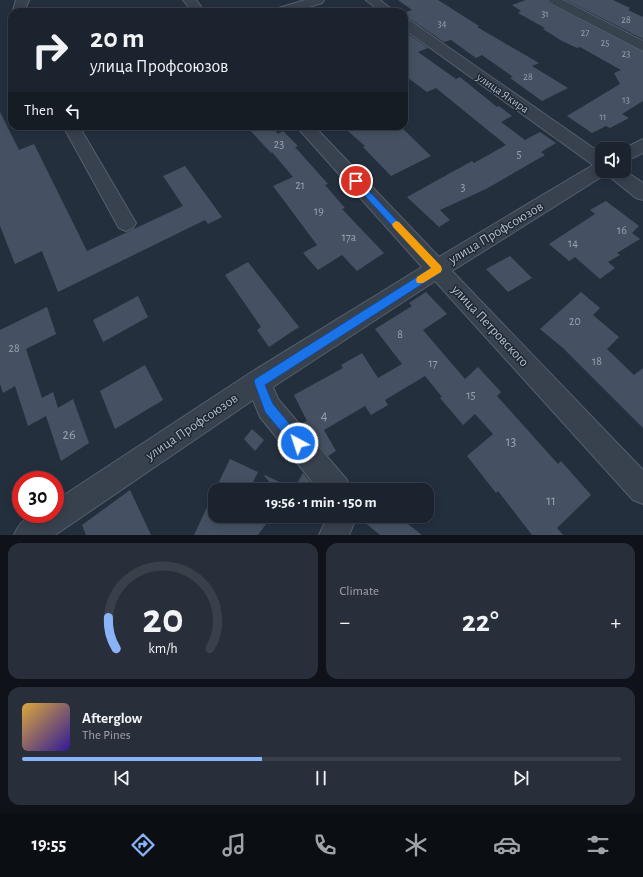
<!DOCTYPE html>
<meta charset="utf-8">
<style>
body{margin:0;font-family:"Alegreya Sans",sans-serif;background:#282f3a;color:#f1f3f6;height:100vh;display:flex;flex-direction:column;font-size:15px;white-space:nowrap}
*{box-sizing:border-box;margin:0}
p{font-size:13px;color:#a0a4aa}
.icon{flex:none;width:22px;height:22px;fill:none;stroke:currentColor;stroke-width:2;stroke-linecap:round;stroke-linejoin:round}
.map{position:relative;height:535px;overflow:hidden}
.panel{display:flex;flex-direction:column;gap:8px;padding:8px;background:#0f1319;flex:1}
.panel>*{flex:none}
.guide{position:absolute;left:8px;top:8px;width:400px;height:122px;border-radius:12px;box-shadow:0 2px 10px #0003,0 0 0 1px #39404a;background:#1b232e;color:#f1f3f6;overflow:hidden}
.tools{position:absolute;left:595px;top:142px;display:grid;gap:8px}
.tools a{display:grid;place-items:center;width:36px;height:36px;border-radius:8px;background:#1b232e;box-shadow:0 2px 10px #0003,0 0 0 1px #39404a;font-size:20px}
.speed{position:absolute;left:12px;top:471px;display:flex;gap:8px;font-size:20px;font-weight:700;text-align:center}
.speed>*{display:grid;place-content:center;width:52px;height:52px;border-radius:50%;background:#1b232e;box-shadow:0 2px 10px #0003,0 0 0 1px #39404a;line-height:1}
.speed .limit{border:6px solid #d22;background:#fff;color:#111}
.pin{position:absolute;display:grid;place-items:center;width:34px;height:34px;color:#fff;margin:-17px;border:2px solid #fff;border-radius:50%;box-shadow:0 1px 4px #0007}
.me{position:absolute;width:44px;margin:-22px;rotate:320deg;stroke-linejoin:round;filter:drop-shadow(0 0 3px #0008)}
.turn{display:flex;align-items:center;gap:14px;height:84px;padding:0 16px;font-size:18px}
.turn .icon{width:52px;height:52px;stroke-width:2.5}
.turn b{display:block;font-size:28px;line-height:34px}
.then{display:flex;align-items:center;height:38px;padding:0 16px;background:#0003;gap:8px;font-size:15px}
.big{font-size:30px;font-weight:700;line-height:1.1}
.panel .widget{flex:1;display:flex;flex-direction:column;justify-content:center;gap:6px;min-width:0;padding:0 14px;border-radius:12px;background:#282f3a}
.panel .dial{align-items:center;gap:0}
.dial svg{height:104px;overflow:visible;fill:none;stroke:#39404a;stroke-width:7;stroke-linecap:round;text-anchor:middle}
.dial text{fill:#f1f3f6;stroke:none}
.song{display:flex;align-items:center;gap:12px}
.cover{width:48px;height:48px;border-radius:6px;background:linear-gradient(135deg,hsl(40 70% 55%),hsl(250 70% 35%))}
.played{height:4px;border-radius:2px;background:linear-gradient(90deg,#8ab4f8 40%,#39404a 40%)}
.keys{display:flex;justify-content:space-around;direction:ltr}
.heat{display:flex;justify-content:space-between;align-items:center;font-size:22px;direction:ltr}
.panel .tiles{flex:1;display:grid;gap:8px;grid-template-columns:1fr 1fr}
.widget:last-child{grid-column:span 2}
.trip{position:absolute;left:208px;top:483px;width:226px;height:40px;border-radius:12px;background:#1b232e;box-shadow:0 2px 10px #0003,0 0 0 1px #39404a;font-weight:700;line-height:40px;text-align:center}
.menu{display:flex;height:64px;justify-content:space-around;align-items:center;background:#0b0e12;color:#a0a4aa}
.menu .icon{width:28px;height:28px}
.menu .on{color:#8ab4f8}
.menu b{font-size:18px;color:#f1f3f6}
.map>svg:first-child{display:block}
</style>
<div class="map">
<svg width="643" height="535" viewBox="0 0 643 535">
<rect width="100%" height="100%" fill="#242f3e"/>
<!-- building -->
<path fill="#455162" d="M 398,0 L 438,0 L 479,26 L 477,27 L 539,63 L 532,66 L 568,88 L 542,101 L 510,78 L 513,77 L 482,55 L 476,58 L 451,40 L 444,42 L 410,19 L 404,18 L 404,13 L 412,10 Z
M 526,0 L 547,0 L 549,4 L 643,52 L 643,101 L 622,114 L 629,118 L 610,128 L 606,126 L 592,133 L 567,116 L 620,84 L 614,73 L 621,70 L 580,47 L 577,48 L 562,41 L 543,29 L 545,28 L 518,13 L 521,11 L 512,5 Z
M 566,0 L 613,0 L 630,8 L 628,10 L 643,17 L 643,39 Z
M 404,31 L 428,48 L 418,52 L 456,79 L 460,77 L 497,107 L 499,106 L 512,116 L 501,122 L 525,140 L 540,132 L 556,143 L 541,152 L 545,155 L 486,189 L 440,210 L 450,220 L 439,227 L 407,197 L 472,161 L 474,163 L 506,145 L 436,88 L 427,92 L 404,75 Z
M 0,112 L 19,150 L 34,144 L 87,251 L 183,206 L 163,176 L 185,166 L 222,217 L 208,224 L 205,220 L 58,292 L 42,251 L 15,264 L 0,226 Z
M 246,126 L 271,126 L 278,134 L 283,131 L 298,146 L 295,147 L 328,184 L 325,185 L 345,208 L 342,209 L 384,253 L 357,271 L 342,255 L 318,270 L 303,253 L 317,245 L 273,186 L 293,177 L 272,152 L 271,153 Z
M 342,126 L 400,126 L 431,156 L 391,176 L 363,147 L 365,146 Z
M 606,201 L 639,226 L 632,233 L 640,239 L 617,253 L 620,255 L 608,262 L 615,268 L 600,279 L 575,257 L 569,261 L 549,244 L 595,214 L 590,210 Z
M 510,256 L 532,278 L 508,292 L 486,269 Z
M 248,262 L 299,327 L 269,347 L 257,330 L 261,327 L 225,275 Z
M 426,292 L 447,314 L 423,330 L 465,379 L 478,367 L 501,392 L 497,396 L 558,464 L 561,461 L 591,495 L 557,528 L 563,535 L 532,535 L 498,491 L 496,493 L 467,456 L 493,434 L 475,414 L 463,425 L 440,398 L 442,397 L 425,376 L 385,400 L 388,405 L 371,415 L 365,406 L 324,430 L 336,451 L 328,456 L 312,436 L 304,422 L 307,421 L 294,395 L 343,368 L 341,365 L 362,353 L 378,378 L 402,364 L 375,329 L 412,306 L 409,303 Z
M 581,292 L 600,308 L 593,315 L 619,337 L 607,349 L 634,375 L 643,368 L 643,428 L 563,348 L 540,329 Z
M 138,296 L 148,317 L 103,342 L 93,320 Z
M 47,307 L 56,334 L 26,349 L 42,398 L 53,392 L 58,408 L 73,399 L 89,443 L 61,461 L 46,416 L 28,426 L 15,386 L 3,393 L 0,384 L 0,330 Z
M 145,365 L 163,400 L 115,429 L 100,391 Z
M 252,429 L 264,440 L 255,451 L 244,439 Z
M 230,459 L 258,472 L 249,490 L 215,490 Z
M 303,473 L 317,490 L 277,490 L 264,476 L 265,475 L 294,489 Z
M 130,490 L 151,535 L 86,535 L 82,525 Z
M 215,490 L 215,516 L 272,516 L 258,535 L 194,535 Z
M 358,516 L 398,516 L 422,535 L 380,535 L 358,517 Z"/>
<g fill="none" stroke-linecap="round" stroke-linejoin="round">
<!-- minor casing -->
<g stroke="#565f6c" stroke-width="2">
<path id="minor" d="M 16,0 L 29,0 L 24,12 L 12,13 Z
M 183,0 L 196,0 L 205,12 L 192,12 Z
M 305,0 L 324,0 L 322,3 L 293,12 L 274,12 L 275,9 Z
M 366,0 L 380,0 L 395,12 L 381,12 Z
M 548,0 L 563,0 L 643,41 L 643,51 L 550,3 Z
M 404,19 L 409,20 L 602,154 L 602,171 L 624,171 L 624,170 L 643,183 L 643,200 L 636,198 L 606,174 L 452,271 L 643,470 L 643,504 L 633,500 L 435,281 L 273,387 L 278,399 L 347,480 L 351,490 L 319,490 L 260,417 L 253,400 L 55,535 L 14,535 C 23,514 35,514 55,514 L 55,501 L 250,373 L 422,267 L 296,126 L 314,126 L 439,257 L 593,165 L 404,29 Z
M 63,126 L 79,126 L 133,218 L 136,223 L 133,228 L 126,231 L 119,228 Z
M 643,139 L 643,153 L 624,162 L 624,149 L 623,149 Z
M 328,516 L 357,516 L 349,535 L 319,535 Z"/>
</g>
<!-- minor -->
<use href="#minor" fill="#38414e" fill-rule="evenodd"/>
</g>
<!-- route -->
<path fill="#1a73e8" stroke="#114b97" d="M 356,178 L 358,179 L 442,269 L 441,272 L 265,385 L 273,404 L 302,439 L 304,443 L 302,447 L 298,449 L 294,447 L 265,412 L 254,382 L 255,379 L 431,268 L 353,183 L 352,181 Z"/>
<!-- slow -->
<path fill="#f59e0b" d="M 396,221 L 399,222 L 441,266 L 442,269 L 441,272 L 423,283 L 417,283 L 416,280 L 417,277 L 431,268 L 393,227 L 392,224 Z"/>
<g text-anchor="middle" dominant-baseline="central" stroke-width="3" stroke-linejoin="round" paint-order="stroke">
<!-- far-number labels -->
<g font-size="10" fill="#98a1af">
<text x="545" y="14">31</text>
<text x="626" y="20">28</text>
<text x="442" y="24">34</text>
<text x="585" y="33">27</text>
<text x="605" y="43">25</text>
<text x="626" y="54">23</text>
<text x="528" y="77">28</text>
<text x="626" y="100">13</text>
<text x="603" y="117">11</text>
</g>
<!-- far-street labels -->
<g font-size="12" fill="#b4bcc9" stroke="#1d2633">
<text transform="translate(503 93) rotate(35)">улица Якира</text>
</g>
<!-- number labels -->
<g font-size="12" fill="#98a1af">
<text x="279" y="144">23</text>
<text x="519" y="154">5</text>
<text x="300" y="185">21</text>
<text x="463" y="187">3</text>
<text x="319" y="211">19</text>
<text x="622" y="230">16</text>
<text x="349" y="237">17а</text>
<text x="573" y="243">14</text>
<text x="575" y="321">20</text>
<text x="400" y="334">8</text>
<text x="14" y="348">28</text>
<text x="597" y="361">18</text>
<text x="433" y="363">17</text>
<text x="471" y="395">15</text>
</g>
<!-- street labels -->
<g font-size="14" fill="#b4bcc9" stroke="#1d2633">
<text transform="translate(496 233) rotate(-31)">улица Профсоюзов</text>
<text transform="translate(490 326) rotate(47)">улица Петровского</text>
<text transform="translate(192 427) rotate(-34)">улица Профсоюзов</text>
</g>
<!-- near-number labels -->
<g font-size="14" fill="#98a1af">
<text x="324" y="416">4</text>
<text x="69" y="435">26</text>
<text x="511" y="442">13</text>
<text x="551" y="501">11</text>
</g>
</g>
</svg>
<div class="tools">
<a><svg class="icon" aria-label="sound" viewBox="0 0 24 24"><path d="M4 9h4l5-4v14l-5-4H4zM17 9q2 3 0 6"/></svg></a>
</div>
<div class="speed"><div class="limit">30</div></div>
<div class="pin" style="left:356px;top:181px;background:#d93025"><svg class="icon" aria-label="arrive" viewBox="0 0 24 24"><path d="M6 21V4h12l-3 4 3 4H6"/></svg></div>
<svg class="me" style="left:298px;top:443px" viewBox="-20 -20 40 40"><circle r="17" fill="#1a73e8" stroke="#fff" stroke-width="3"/><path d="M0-11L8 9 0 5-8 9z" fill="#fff"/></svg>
<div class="trip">19:56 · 1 min · 150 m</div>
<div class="guide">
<div class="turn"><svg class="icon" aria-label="right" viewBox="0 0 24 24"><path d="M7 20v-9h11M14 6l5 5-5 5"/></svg><div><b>20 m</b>улица Профсоюзов</div></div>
<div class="then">Then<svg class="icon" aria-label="left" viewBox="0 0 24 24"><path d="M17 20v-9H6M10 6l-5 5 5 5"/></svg></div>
</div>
</div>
<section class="panel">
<div class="tiles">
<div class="widget dial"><svg viewBox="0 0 100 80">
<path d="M14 69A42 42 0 1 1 86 69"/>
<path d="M14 69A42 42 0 0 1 8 45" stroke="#8ab4f8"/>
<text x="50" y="56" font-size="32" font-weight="700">20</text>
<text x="50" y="72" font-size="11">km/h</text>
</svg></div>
<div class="widget"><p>Climate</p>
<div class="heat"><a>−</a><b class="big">22°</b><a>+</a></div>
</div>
<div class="widget">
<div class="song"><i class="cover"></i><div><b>Afterglow</b><p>The Pines</p></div></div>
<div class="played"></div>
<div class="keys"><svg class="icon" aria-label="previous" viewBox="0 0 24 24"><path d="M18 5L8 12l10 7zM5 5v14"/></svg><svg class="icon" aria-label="pause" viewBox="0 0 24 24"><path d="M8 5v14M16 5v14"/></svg><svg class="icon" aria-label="next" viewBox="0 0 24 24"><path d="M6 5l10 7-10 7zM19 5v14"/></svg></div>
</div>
</div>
</section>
<nav class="menu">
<b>19:55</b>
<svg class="icon on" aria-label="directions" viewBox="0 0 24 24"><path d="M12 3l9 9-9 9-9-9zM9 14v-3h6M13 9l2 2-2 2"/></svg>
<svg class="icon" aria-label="music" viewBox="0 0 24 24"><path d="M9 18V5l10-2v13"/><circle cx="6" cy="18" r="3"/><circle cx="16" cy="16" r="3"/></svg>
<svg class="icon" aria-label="phone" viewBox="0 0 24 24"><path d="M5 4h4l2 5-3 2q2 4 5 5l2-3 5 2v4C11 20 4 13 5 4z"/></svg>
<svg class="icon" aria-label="climate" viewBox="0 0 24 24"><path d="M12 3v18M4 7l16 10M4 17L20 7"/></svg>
<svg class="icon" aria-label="car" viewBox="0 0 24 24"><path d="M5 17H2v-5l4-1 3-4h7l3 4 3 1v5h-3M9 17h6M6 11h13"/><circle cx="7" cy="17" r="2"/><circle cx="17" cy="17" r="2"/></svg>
<svg class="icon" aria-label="filters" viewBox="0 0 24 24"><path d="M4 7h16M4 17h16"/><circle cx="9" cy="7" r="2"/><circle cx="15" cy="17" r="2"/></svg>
</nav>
